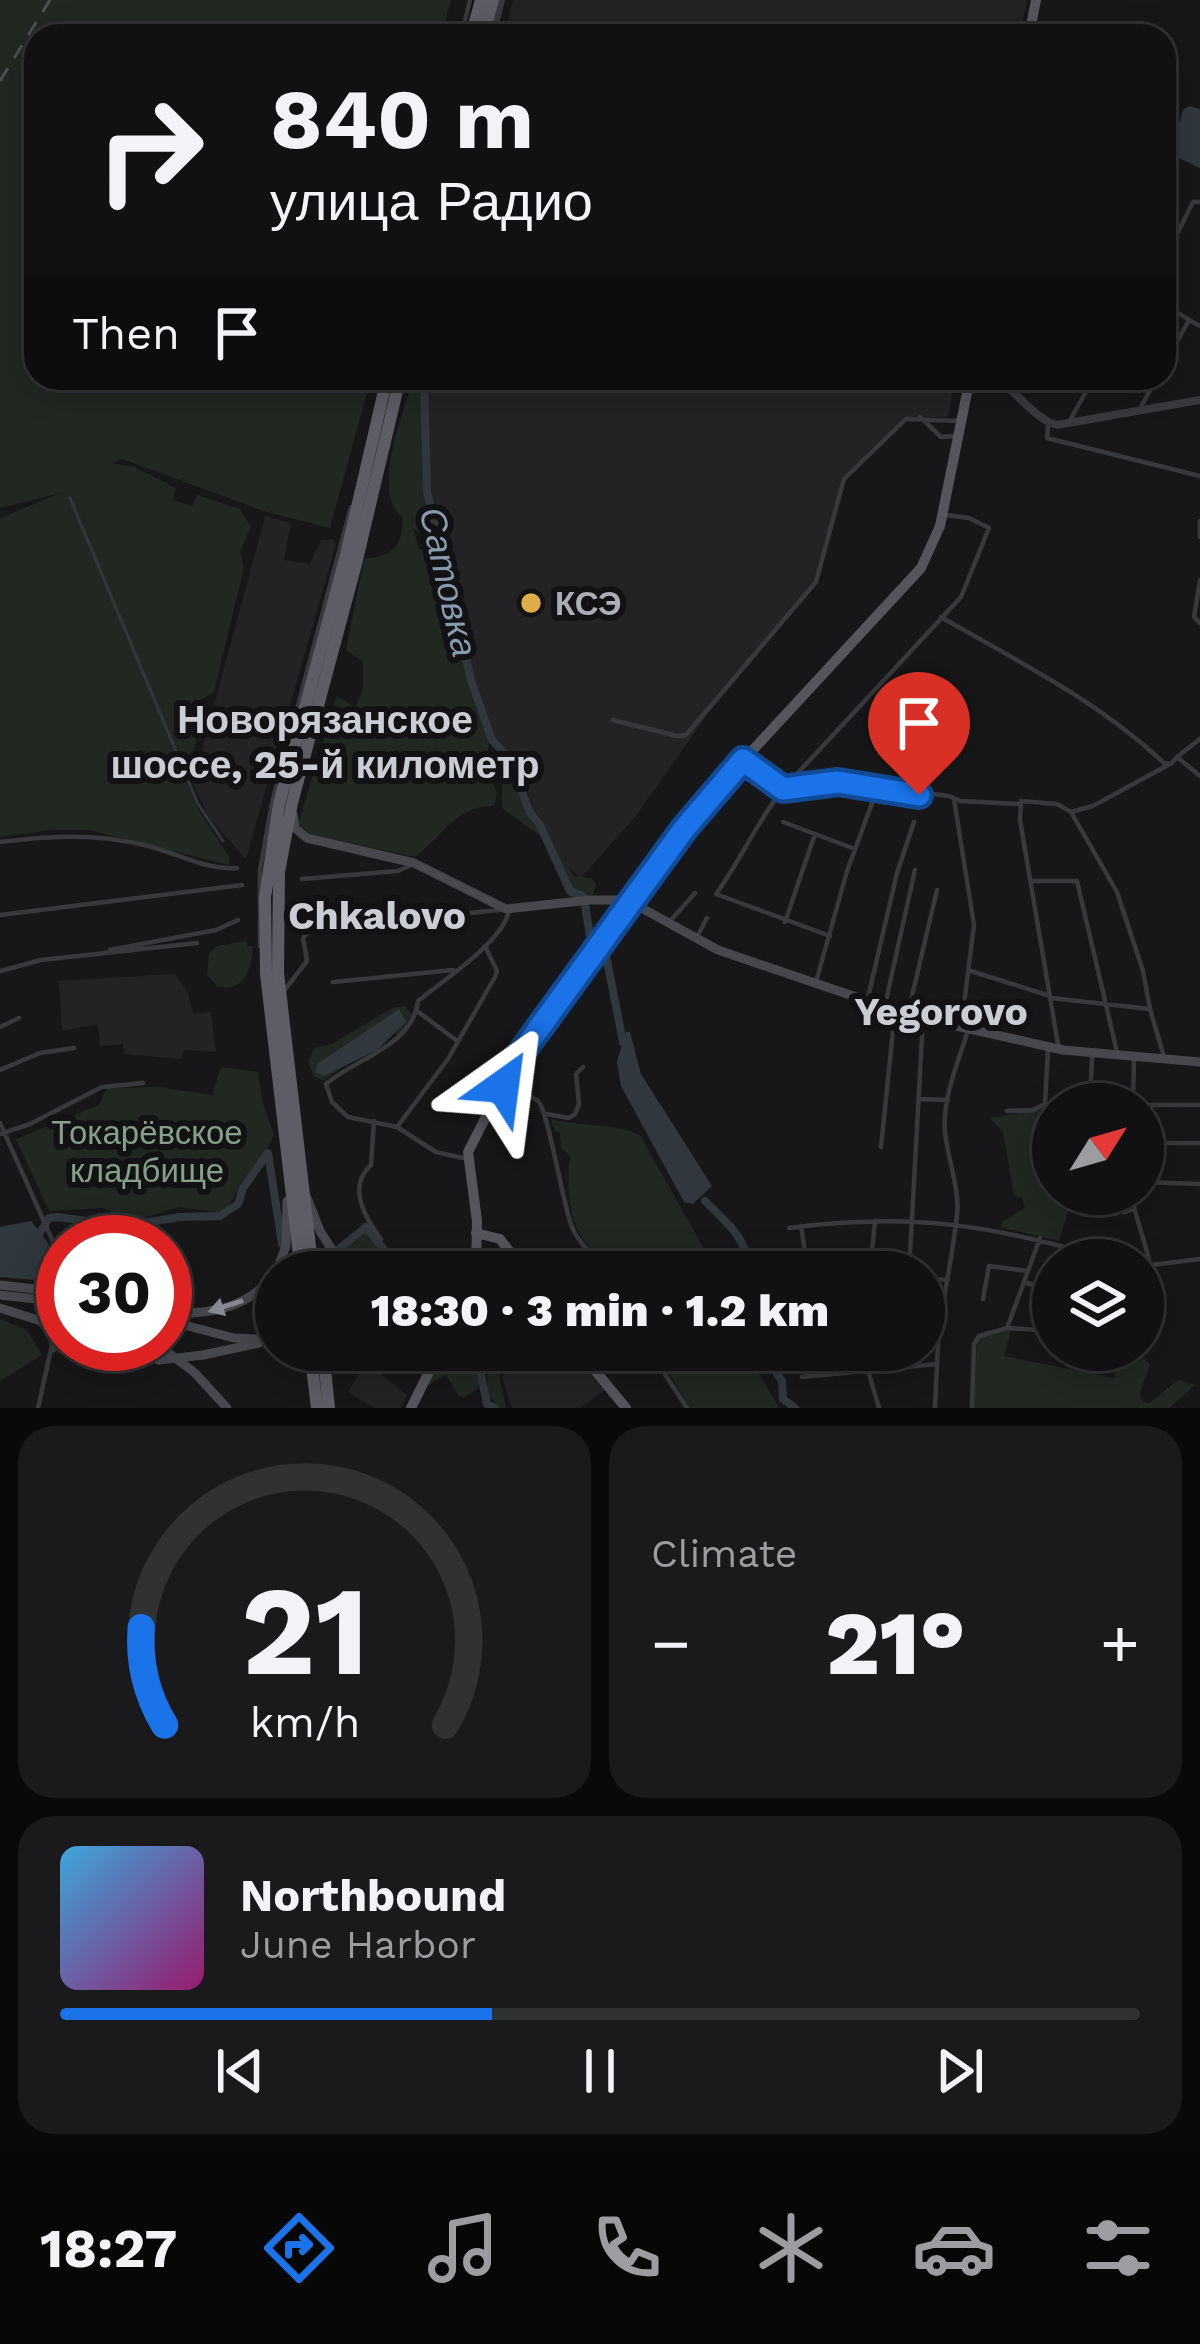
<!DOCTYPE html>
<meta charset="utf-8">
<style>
body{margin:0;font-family:"Work Sans",sans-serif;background:#1a1a1c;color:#f1f3f6;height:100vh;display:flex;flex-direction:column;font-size:45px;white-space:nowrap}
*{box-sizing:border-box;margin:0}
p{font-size:39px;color:#9c9da0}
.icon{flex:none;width:66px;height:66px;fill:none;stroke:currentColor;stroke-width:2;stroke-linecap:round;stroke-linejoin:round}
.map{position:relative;height:1408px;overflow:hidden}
.details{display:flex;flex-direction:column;gap:18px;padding:18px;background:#09090a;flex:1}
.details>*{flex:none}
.hud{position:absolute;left:24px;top:24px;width:1152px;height:366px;border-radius:36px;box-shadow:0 6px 30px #0003,0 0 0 3px #303133;background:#111113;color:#f1f3f6;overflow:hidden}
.needle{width:78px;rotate:53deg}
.fabs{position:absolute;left:1032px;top:1083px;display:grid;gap:24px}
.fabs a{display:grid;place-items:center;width:132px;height:132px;border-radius:50%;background:#111113;box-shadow:0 6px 30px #0003,0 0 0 3px #303133;font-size:60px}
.speed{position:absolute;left:36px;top:1215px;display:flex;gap:24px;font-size:60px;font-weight:700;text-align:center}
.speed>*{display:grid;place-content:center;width:156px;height:156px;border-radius:50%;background:#111113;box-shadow:0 6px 30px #0003,0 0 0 3px #303133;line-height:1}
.speed .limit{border:18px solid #d22;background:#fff;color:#111}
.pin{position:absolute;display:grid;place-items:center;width:102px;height:102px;color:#fff;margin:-123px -51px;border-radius:50% 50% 50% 0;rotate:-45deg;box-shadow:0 0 12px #0007}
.pin .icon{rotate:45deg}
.me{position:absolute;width:132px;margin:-66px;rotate:31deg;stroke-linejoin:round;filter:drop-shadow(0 0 9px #0008)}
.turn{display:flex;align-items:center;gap:42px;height:252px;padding:0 48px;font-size:54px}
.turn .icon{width:156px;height:156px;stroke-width:2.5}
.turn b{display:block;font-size:84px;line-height:102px}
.then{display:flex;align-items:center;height:114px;padding:0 48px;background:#0003;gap:24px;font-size:45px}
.big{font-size:90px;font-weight:800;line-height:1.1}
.details .card{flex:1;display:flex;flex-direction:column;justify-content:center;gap:18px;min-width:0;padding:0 42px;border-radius:36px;background:#1a1a1c}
.details .dial{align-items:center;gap:0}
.dial svg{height:312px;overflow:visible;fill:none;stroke:#303133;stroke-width:7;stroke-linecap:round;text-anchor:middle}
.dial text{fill:#f1f3f6;stroke:none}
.song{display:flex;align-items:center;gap:36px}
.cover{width:144px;height:144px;border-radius:18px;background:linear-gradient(135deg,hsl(200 70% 55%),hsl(320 70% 35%))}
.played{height:12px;border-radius:6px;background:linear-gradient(90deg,#1a73e8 40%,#303133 40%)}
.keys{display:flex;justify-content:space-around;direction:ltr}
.heat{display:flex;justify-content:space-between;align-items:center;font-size:66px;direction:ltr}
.details .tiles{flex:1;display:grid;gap:18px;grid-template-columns:1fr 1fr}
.card:last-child{grid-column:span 2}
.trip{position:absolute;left:255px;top:1251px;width:690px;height:120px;border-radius:60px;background:#111113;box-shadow:0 6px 30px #0003,0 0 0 3px #303133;font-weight:800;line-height:120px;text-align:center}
.menu{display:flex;height:192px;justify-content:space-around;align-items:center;background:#070708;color:#9c9da0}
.menu .icon{width:84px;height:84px}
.menu .on{color:#1a73e8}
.menu b{font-size:54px;color:#f1f3f6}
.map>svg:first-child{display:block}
</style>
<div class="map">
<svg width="1200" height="1408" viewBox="0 0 1200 1408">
<rect width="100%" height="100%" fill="#171719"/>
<!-- built -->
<path fill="#232326" d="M 513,0 L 1027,0 L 1020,36 L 504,36 Z
M 427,378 L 955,378 L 948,417 L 908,417 L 844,480 L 816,582 L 738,671 L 635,817 L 581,878 L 564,863 L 541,824 L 515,761 L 495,740 L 471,668 L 429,481 Z
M 265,516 L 291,523 L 284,560 L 310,564 L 321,540 L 332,539 L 336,544 L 246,859 L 210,819 L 193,784 Z
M 175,974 L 188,993 L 193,1014 L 211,1012 L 216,1052 L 184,1050 L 181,1059 L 124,1054 L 123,1044 L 100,1046 L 98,1024 L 62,1031 L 59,981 Z
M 536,1350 L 571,1350 L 604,1390 L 581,1408 L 512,1408 L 502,1376 Z
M 364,1365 L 371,1366 L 407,1395 L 401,1408 L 375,1408 L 348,1392 Z"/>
<!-- green -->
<path fill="#212822" d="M 0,0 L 451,0 L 441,36 L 36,36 L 36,378 L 371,378 L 330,528 L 267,512 L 122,459 L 112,463 L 134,467 L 176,488 L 173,500 L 192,506 L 197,495 L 240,509 L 251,527 L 240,552 L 244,567 L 214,692 L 197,702 L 196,742 L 185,776 L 197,807 L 229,857 L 229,865 L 89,830 L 51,830 L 0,837 L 0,518 L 61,493 L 0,508 Z
M 413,378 L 427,378 L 429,481 L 438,525 L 429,540 L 413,528 L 419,549 L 435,550 L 441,558 L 467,676 L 489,736 L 487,768 L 497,794 L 494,806 C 455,805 442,838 414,857 L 311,834 L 298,824 L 337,696 L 355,707 L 363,690 L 363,662 L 346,650 L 364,559 C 392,556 404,547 402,517 C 370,490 404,414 413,378 Z
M 508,757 L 513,761 L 546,834 L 544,839 L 502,808 L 502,773 Z
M 549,840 L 574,876 L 591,878 L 596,884 L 593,895 L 570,897 L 546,846 Z
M 246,941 L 247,946 L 253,946 C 252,968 244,994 217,986 L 207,975 L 209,954 L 217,946 Z
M 405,1006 L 412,1015 L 400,1034 L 394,1034 L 407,1020 L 399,1009 L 317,1064 L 315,1072 L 324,1076 L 350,1062 L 323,1081 L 314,1076 L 308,1062 L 314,1048 L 332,1044 L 392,1008 Z
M 221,1067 L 258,1072 L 263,1104 L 274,1135 L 262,1160 L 243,1180 L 227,1209 L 217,1212 L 178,1207 L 131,1222 L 103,1208 L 49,1211 L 16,1139 L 99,1105 L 107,1088 L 159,1087 L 212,1095 Z
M 1043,1109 L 1053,1113 L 1053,1194 L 1094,1194 L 1089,1200 L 1072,1200 L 1059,1241 L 1000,1227 L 1003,1221 L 1025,1208 L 1022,1198 L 1014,1196 L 1003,1132 L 990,1118 Z
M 551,1119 C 581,1127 612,1122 640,1135 L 717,1272 L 613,1272 C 607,1256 597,1255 586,1243 C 569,1225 566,1180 570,1157 L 561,1147 L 560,1133 L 554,1130 Z
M 366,1232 L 400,1272 L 354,1272 L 342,1255 L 360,1233 Z
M 0,1319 L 27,1330 L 42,1355 L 0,1381 Z
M 1011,1330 L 1004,1356 L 1114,1378 L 1120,1362 L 1144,1358 L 1150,1364 L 1140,1393 L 1143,1402 L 1149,1403 L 1178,1380 L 1195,1385 L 1169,1408 L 974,1408 L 977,1341 L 989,1332 Z
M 444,1350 L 480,1350 L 493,1364 L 493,1350 L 511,1350 L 514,1360 L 499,1375 L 506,1408 L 499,1408 L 488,1394 L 487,1373 L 483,1370 L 477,1389 L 465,1397 L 459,1396 L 446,1375 L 427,1386 Z
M 655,1350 L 751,1350 L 758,1372 L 779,1408 L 690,1408 Z"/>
<!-- water -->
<path fill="#30373d" d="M 1189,106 L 1200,109 L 1200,168 L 1170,154 L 1183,110 Z
M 399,1009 L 407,1021 L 377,1050 L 324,1076 L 315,1072 L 317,1064 Z
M 626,1032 L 630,1032 L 641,1074 L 712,1186 L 693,1204 L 684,1202 L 621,1086 L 617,1061 Z
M 31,1221 L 48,1243 L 50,1269 L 36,1280 L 0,1277 L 0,1227 Z"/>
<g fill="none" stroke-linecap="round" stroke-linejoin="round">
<!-- stream -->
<path stroke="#30373d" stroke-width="3" d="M 70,498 L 198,804 L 223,841"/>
<!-- river -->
<path stroke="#30373d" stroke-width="8" d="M 424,378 L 427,491 L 471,680 L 492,740 L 510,759 L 529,811 L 540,825 L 570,891 L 583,896
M 585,905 L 591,941
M 605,950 L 623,1042
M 705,1201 C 732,1228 742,1233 752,1272
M 36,1239 L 49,1218 L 57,1217 L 125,1226 L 180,1217 L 220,1216 L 238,1204 L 243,1188 L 268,1153 L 282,1244
M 339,1249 L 366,1227 L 402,1272
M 461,1350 L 479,1365 L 487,1404 L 495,1408
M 783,1350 L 786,1360 L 777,1374 L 782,1381 L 783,1399 L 795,1408"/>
<!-- minor -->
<path stroke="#38393d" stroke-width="4.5" d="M 461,36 L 470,0
M 1176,236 L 1193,202 L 1200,202
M 1164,305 L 1200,326
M 1164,365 L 1189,320
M 1139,410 L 1157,378
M 920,417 L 941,437 L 954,436
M 1070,420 L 1094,378
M 1048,426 L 1047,438 L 1200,476
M 1200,521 L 1200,537
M 1200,580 L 1194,617 L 1200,623
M 941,617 C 1019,662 1098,701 1164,763 L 1171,764 L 1177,757
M 613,720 L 677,736 L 686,735 L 816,582 L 844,479 L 906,419 L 959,421
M 1200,739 L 1177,757 L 1200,776
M 744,761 L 783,789 L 838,782 L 949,796 L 960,801 L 1020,804
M 954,799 L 974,925 L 961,1028
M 1071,812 L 1093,806 L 1168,765
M 783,822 L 855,849
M 0,842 C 50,836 94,833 144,845 C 175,852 204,870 237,868
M 302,879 L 398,871 L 409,866
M 1031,881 L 1077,881 L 1117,1052
M 0,915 L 242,885
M 671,920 L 695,893
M 785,922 L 815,834
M 698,935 L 707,918
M 830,936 L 716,894 C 741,860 756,823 783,789 L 961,597 L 989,528 L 969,518 L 946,515
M 260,946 L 260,870 L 272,803 L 351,507
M 110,950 L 216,930 L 238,920
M 0,971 L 41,960 L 197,943
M 971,971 L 1050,996
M 333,982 L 453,970
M 816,982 L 847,871 L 878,787
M 283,992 L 307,961 L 303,938 L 311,929 L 499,910
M 1051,998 L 1150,1009 L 1164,1057
M 867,1002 L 897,873 L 914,822
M 885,1005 L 915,870
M 417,1011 L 456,1040
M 908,1013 L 937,890
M 0,1027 L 19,1018
M 1059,1050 L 1020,820 L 1021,801 L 1057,804 L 1071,812 L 1117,892 L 1143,971 L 1150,1009
M 0,1070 L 40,1053 L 74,1048
M 503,1086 C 514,1090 529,1094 538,1101 C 548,1109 563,1206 572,1227 C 580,1246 595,1256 606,1272
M 919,1099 L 948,1100
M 1090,1104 L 1092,1056
M 1133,1104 L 1134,1058
M 1143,1105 L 1200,1105
M 1007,1111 L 1033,1110 L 1045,1104 L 1048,1049
M 547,1114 L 569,1118 L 575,1114 L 579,1104 L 576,1074 L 583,1067
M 374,1121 L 371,1165 C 347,1186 365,1218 381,1239
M 0,1123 L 59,1255 L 63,1278
M 397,1127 L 448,1059 L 495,977 L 497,971 L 485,946
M 0,1134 L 30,1124 L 102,1087 L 143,1083
M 1143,1143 L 1200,1143
M 881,1147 L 895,1011
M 463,1158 L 436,1152 L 397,1127 L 348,1117 L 332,1102 L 326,1084 C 356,1058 413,1046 418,1001 C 442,981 506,940 509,909
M 1143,1182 L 1200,1184
M 1132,1194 C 1133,1212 1146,1242 1150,1265
M 1088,1203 L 1125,1212 L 1133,1209
M 801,1226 L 808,1272
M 789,1228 C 911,1212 994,1225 1111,1260
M 1040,1238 L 1024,1282 L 1053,1291
M 839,1256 L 843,1272
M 1143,1266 L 1200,1259
M 870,1272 L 875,1221
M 909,1272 L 923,1019
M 924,1278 L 946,1280
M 983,1299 L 989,1266 L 1027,1271
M 1007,1328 L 1024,1282
M 54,1350 L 63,1340
M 649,1350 L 687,1408
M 862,1350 L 879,1408
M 802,1377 L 937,1364 C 938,1315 952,1265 957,1215 C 960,1188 947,1158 945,1131 C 942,1098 959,1060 968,1030
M 38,1408 L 52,1345 L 50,1335 L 40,1324
M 935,1408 L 937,1364
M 972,1408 L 974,1344 L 979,1336 L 1007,1328 L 1053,1331"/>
<!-- tertiary -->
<path stroke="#38393d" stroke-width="8" d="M 492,36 L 501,0
M 992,378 C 1018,389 1030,417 1057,425 L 1200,400"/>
<!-- secondary -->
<path stroke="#47484d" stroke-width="9" d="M 293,814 L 295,828 L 307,838 L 414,863 L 506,909 L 590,900 L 627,900 L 718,950 L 912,1016 L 1063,1050 L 1200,1062
M 307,1198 L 320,1231 L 346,1272
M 276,1272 L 286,1246 L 287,1201
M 0,1285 L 63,1292
M 0,1295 L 63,1302
M 0,1308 L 63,1328
M 165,1313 C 208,1315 249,1309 276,1272
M 165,1320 L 234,1338 L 275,1340
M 106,1344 L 159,1360
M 157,1344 L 195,1373 L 227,1408
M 203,1355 L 259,1343"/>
<!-- primary -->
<path stroke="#55565c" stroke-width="10" d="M 1029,36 L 1036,0
M 476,1233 L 500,1239 L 525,1272
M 476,1272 L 477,1221 L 468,1152 L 513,1064 L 703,804 L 921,568 L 940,526 L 970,378
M 578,1350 L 626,1408
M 411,1408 L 440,1350"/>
<!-- trunk -->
<path stroke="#5d5e65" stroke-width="12" d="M 471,36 L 481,0
M 483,36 L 493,0
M 301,1272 L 266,974 L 265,897 L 279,804 L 345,559 L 387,378
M 313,1272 L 278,973 L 279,872 L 292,803 L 356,564 L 400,378
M 310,1350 L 317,1408
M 323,1350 L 329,1408"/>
<!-- rail -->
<path stroke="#4e4f54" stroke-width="3" stroke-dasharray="15 12" stroke-linecap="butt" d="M 0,81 L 50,0"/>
<!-- secondary-bridge -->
<path stroke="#47484d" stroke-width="9" d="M 159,1360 L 203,1355"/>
</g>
<!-- one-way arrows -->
<defs><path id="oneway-solid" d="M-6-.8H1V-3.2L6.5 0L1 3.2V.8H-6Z" transform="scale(3)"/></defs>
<use fill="#888a92" href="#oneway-solid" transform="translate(226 1306) rotate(162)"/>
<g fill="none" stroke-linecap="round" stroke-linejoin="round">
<!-- route casing -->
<g stroke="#114b97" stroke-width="30">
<path id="route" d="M 503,1086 L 500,1085 L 513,1064 L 684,829 L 743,760 L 783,789 L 838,782 L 919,795"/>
</g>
<!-- route -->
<use href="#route" stroke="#1a73e8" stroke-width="21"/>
</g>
<!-- markers -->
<circle fill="#dead4a" stroke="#121214" stroke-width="4.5" cx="531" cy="603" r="12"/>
<g text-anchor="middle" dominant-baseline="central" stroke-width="12" stroke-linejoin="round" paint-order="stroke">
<!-- poi labels -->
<g font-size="33" font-weight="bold" fill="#abaeb7" stroke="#121214" text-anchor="start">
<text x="555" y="603">КСЭ</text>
</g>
<!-- park labels -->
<g font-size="33" fill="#84a086" stroke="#121214">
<text x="147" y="1132">Токарёвское<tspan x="147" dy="38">кладбище</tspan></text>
</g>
<!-- water labels -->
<g font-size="36" font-style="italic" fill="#869bae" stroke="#121214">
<text transform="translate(448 582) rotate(77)">Сатовка</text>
</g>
<!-- quarter labels -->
<g font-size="39" font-weight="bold" fill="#cbcdd4" stroke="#121214">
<text x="325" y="719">Новорязанское<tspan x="325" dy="45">шоссе, 25-й километр</tspan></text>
<text x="377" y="915">Chkalovo</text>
<text x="941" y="1011">Yegorovo</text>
</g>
</g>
</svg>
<div class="fabs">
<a><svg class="needle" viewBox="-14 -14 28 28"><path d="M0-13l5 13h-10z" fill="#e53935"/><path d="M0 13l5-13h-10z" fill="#9c9da0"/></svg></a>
<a><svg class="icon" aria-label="layers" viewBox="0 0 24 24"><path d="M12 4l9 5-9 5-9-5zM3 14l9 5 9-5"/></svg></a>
</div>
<div class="speed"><div class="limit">30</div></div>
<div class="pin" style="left:919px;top:795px;background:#d93025"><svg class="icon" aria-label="arrive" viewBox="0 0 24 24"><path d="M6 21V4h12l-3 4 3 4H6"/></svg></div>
<svg class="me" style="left:503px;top:1086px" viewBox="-20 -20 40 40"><path d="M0-17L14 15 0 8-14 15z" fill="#1a73e8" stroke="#fff" stroke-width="4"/></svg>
<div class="trip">18:30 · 3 min · 1.2 km</div>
<div class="hud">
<div class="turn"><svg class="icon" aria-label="right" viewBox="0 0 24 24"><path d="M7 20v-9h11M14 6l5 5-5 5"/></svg><div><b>840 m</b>улица Радио</div></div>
<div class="then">Then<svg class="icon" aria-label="arrive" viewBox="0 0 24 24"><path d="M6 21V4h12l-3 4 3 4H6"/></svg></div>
</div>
</div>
<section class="details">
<div class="tiles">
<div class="card dial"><svg viewBox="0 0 100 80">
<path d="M14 69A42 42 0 1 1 86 69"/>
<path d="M14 69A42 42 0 0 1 8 44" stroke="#1a73e8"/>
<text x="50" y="56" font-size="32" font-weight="700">21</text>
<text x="50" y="72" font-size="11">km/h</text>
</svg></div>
<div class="card"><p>Climate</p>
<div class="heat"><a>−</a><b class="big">21°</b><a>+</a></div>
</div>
<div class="card">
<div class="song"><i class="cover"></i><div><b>Northbound</b><p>June Harbor</p></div></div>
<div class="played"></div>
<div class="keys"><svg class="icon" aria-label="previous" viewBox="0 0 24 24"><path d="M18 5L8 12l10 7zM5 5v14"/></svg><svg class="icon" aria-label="pause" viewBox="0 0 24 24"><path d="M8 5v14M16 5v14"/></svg><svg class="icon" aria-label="next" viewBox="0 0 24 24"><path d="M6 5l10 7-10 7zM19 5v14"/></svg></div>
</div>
</div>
</section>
<nav class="menu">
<b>18:27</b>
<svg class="icon on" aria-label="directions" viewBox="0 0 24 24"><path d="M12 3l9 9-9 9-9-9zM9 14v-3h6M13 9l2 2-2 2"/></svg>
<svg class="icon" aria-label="music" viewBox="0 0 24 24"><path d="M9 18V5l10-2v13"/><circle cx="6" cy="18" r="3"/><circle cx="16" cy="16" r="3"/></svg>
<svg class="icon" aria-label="phone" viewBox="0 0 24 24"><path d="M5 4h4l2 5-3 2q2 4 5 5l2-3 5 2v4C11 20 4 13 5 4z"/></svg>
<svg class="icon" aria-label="climate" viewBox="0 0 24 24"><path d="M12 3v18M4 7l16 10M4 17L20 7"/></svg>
<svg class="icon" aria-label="car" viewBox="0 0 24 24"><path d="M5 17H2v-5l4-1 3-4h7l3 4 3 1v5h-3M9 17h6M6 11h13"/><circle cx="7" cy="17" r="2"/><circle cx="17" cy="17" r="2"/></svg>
<svg class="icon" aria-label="filters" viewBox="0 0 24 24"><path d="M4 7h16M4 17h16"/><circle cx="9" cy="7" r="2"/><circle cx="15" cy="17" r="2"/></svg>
</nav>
